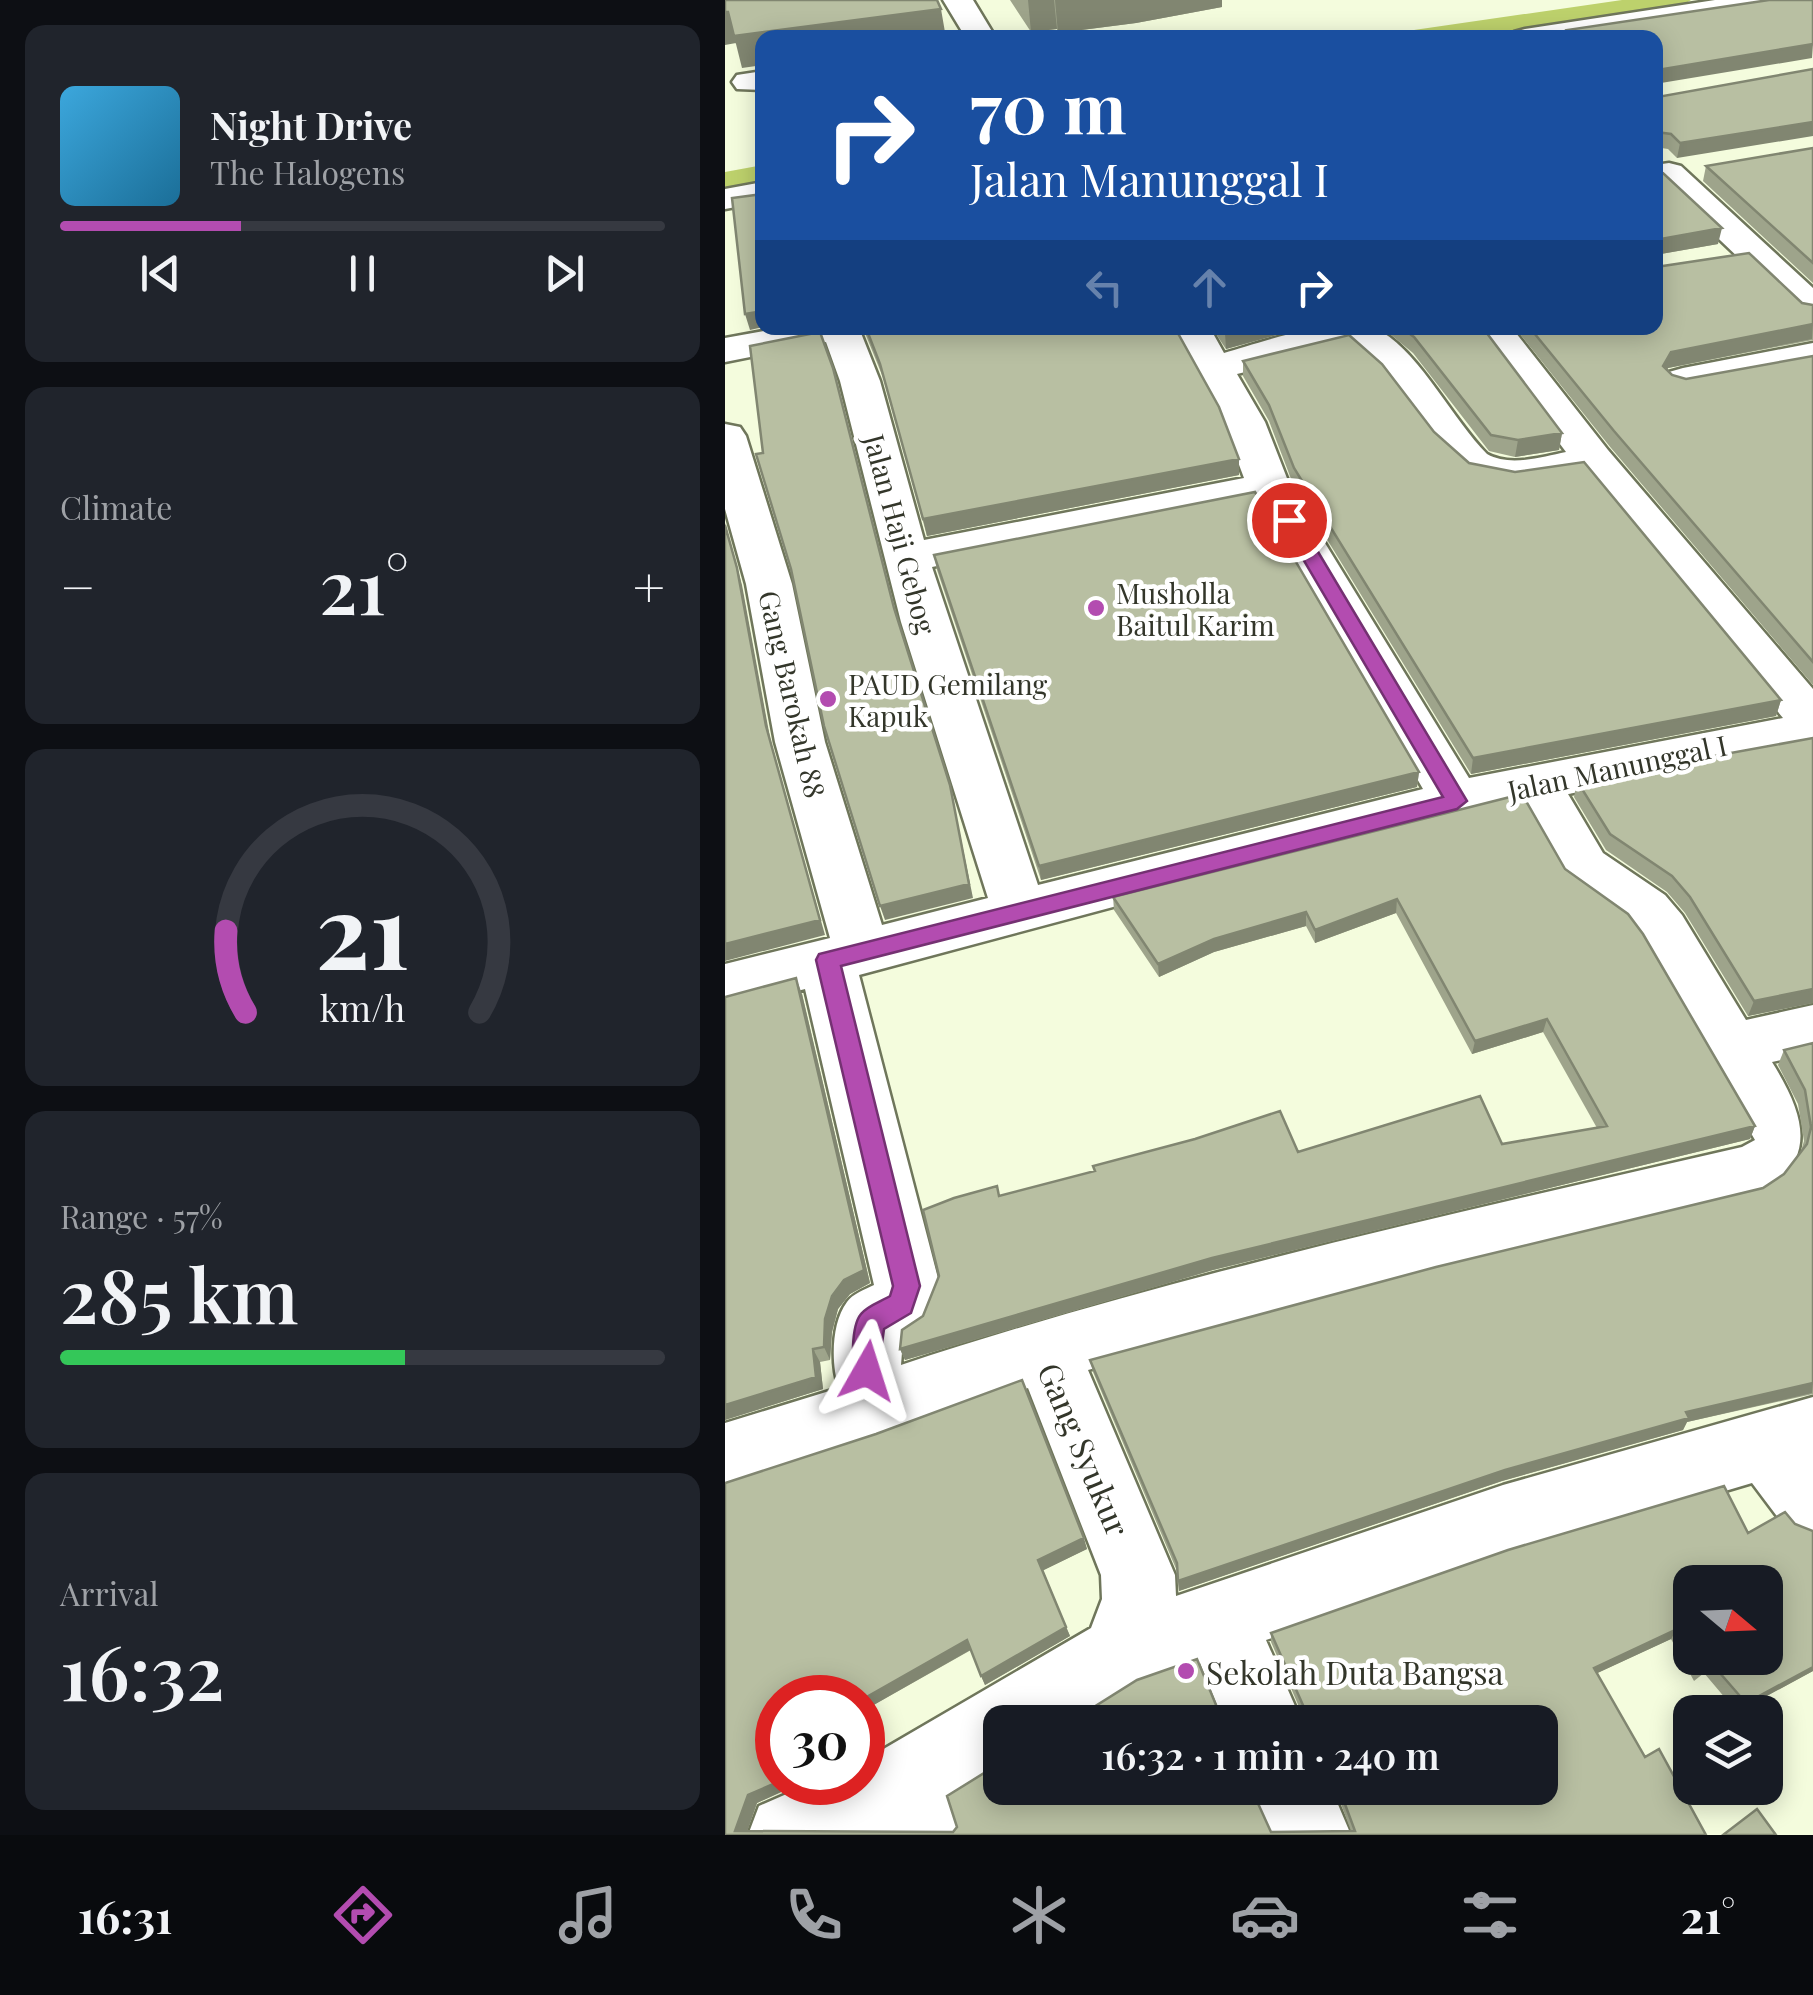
<!DOCTYPE html>
<meta charset="utf-8">
<style>
body{margin:0;font-family:"Playfair Display",serif;background:#20242c;color:#f1f3f6;height:100vh;display:flex;flex-direction:column;font-size:38px;white-space:nowrap}
*{box-sizing:border-box;margin:0}
p{font-size:32px;color:#9ea1a6}
.icon{flex:none;width:55px;height:55px;fill:none;stroke:currentColor;stroke-width:2;stroke-linecap:round;stroke-linejoin:round}
.map{position:relative;flex:1;overflow:hidden}
.panel{display:flex;flex-direction:column;gap:25px;padding:25px;background:#0d0f14;width:725px}
.panel>*{flex:none}
.guide{position:absolute;left:30px;top:30px;width:908px;height:305px;border-radius:20px;box-shadow:0 5px 25px #0003;background:#1a4fa0;color:#fff;overflow:hidden}
.needle{width:65px;rotate:109deg}
.buttons{position:absolute;left:948px;top:1565px;display:grid;gap:20px}
.buttons a{display:grid;place-items:center;width:110px;height:110px;border-radius:20px;background:#171b24;box-shadow:0 5px 25px #0003;font-size:50px}
.speed{position:absolute;left:30px;top:1675px;display:flex;gap:20px;font-size:50px;font-weight:700;text-align:center}
.speed>*{display:grid;place-content:center;width:130px;height:130px;border-radius:50%;background:#171b24;box-shadow:0 5px 25px #0003;line-height:1}
.speed .limit{border:15px solid #d22;background:#fff;color:#111}
.pin{position:absolute;display:grid;place-items:center;width:85px;height:85px;color:#fff;margin:-42px;border:5px solid #fff;border-radius:50%;box-shadow:0 2px 10px #0007}
.me{position:absolute;width:110px;margin:-55px;rotate:6deg;stroke-linejoin:round;filter:drop-shadow(0 0 8px #0008)}
.turn{display:flex;align-items:center;gap:35px;height:210px;padding:0 50px;font-size:45px}
.turn .icon{width:130px;height:130px;stroke-width:2.5}
.turn b{display:block;font-size:70px;line-height:85px}
.lanes{display:flex;align-items:center;height:95px;padding:0 50px;background:#0003;justify-content:center;gap:50px;direction:ltr}
.lanes .off{opacity:.35}
.big{font-size:75px;font-weight:600;line-height:1.1}
.panel .tile{flex:1;display:flex;flex-direction:column;justify-content:center;gap:15px;min-width:0;padding:0 35px;border-radius:20px;background:#20242c}
.panel .dial{align-items:center;gap:0}
.dial svg{height:260px;overflow:visible;fill:none;stroke:#363941;stroke-width:7;stroke-linecap:round;text-anchor:middle}
.dial text{fill:#f1f3f6;stroke:none}
.song{display:flex;align-items:center;gap:30px}
.cover{width:120px;height:120px;border-radius:15px;background:linear-gradient(135deg,hsl(200 70% 55%),hsl(200 70% 35%))}
.played{height:10px;border-radius:5px;background:linear-gradient(90deg,#b34cb0 30%,#363941 30%)}
.keys{display:flex;justify-content:space-around;direction:ltr}
.heat{display:flex;justify-content:space-between;align-items:center;font-size:55px;direction:ltr}
.charge{height:15px;border-radius:8px;background:linear-gradient(90deg,#34c759 57%,#363941 0)}
.trip{position:absolute;left:258px;top:1705px;width:575px;height:100px;border-radius:20px;background:#171b24;box-shadow:0 5px 25px #0003;font-weight:600;line-height:100px;text-align:center}
.tab-bar{display:flex;height:160px;justify-content:space-around;align-items:center;background:#090b0e;color:#9ea1a6}
.tab-bar .icon{width:70px;height:70px}
.tab-bar .on{color:#b34cb0}
.tab-bar b{font-size:45px;color:#f1f3f6}
main{display:flex;flex:1;min-height:0}
.map>svg:first-child{display:block}
</style>
<main>
<section class="panel">
<div class="tile">
<div class="song"><i class="cover"></i><div><b>Night Drive</b><p>The Halogens</p></div></div>
<div class="played"></div>
<div class="keys"><svg class="icon" aria-label="previous" viewBox="0 0 24 24"><path d="M18 5L8 12l10 7zM5 5v14"/></svg><svg class="icon" aria-label="pause" viewBox="0 0 24 24"><path d="M8 5v14M16 5v14"/></svg><svg class="icon" aria-label="next" viewBox="0 0 24 24"><path d="M6 5l10 7-10 7zM19 5v14"/></svg></div>
</div>
<div class="tile"><p>Climate</p>
<div class="heat"><a>−</a><b class="big">21°</b><a>+</a></div>
</div>
<div class="tile dial"><svg viewBox="0 0 100 80">
<path d="M14 69A42 42 0 1 1 86 69"/>
<path d="M14 69A42 42 0 0 1 8 44" stroke="#b34cb0"/>
<text x="50" y="56" font-size="32" font-weight="700">21</text>
<text x="50" y="72" font-size="11">km/h</text>
</svg></div>
<div class="tile"><p>Range · 57%</p><b class="big">285 km</b><div class="charge"></div></div>
<div class="tile"><p>Arrival</p><b class="big">16:32</b></div>
</section>
<div class="map">
<svg width="1088" height="1835" viewBox="0 0 1088 1835">
<rect width="100%" height="100%" fill="#f4fcdd"/>
<g fill="none" stroke-linecap="round" stroke-linejoin="round">
<!-- canal -->
<path fill="#bdd16c" fill-rule="evenodd" d="M 897,0 L 966,0 L 953,8 L 749,38 L 676,38 L 689,30 Z
M 38,165 L 38,183 L 0,190 L 0,172 Z"/>
<!-- minor casing -->
<g stroke="#6f765b" stroke-width="5">
<path id="minor" d="M 218,0 L 248,0 L 271,38 L 241,38 Z
M 990,0 L 1063,0 L 1058,6 L 1048,9 L 862,38 L 785,38 L 789,32 L 800,29 Z
M 38,71 L 38,90 L 12,89 L 7,82 L 12,75 Z
M 944,163 L 956,166 L 1088,288 L 1088,319 L 1075,316 L 936,184 L 930,185 L 930,165 Z
M 38,182 L 38,202 L 0,209 L 0,189 Z
M 55,328 L 134,328 L 155,381 L 199,540 L 519,478 L 498,422 L 447,328 L 485,328 L 499,353 C 538,342 619,312 657,332 C 696,355 728,420 762,454 C 785,467 816,457 841,452 L 748,328 L 787,328 L 883,450 L 1088,689 L 1088,749 L 843,794 L 878,853 L 940,895 L 957,915 L 1021,1020 L 1088,1005 L 1088,1053 L 1047,1062 C 1087,1126 1088,1164 1030,1198 L 708,1277 L 363,1370 L 450,1575 L 451,1596 L 778,1485 L 1088,1397 L 1088,1542 L 1063,1531 L 1027,1483 L 778,1557 L 541,1640 L 577,1722 L 499,1722 L 475,1663 L 413,1685 L 351,1722 L 275,1722 L 275,1769 L 223,1801 L 234,1835 L 23,1835 L 34,1806 L 89,1782 L 138,1782 L 138,1761 L 366,1628 L 377,1599 L 376,1575 L 303,1388 L 156,1442 L 0,1493 L 0,1423 L 114,1388 C 106,1365 106,1323 122,1302 C 127,1294 141,1289 149,1285 L 80,989 L 0,1010 L 0,964 L 105,938 L 50,742 L 21,584 L 0,509 L 0,424 L 15,427 L 21,436 L 67,584 L 100,742 L 157,925 L 263,898 L 176,622 L 115,381 L 101,342 L 0,362 L 0,338 ZM 624,347 C 643,355 656,374 668,390 C 737,482 738,498 858,474 L 1058,718 L 744,778 L 565,486 L 540,422 L 512,374 ZM 532,502 L 698,789 L 313,885 L 207,567 ZM 796,804 L 840,881 L 902,925 L 917,945 L 1030,1140 L 1017,1147 C 736,1212 451,1274 176,1365 L 178,1339 L 199,1326 L 215,1286 L 134,975 L 541,866 Z
M 1088,343 L 1088,367 L 958,392 L 944,388 L 938,380 L 944,372 L 958,368 Z
M 526,1788 L 606,1788 L 626,1835 L 546,1835 Z"/>
</g>
<!-- minor -->
<use href="#minor" fill="#fff" fill-rule="evenodd"/>
</g>
<!-- wall -->
<path fill="#9ea48b" fill-rule="evenodd" d="M 285,0 L 497,0 L 497,7 L 411,23 L 333,33 L 332,29 L 306,32 Z
M 1088,69 L 952,158 L 943,149 L 930,147 L 933,97 Z
M 1088,148 L 1088,283 L 978,181 L 981,166 Z
M 930,170 L 993,244 L 930,255 L 931,267 L 1088,305 L 1088,340 L 943,368 L 942,370 L 947,375 L 961,379 L 1088,356 L 1088,685 L 886,448 L 790,328 L 930,328 Z
M 138,328 L 450,328 L 514,475 L 202,536 L 159,380 Z
M 487,328 L 577,328 L 501,349 Z
M 655,328 L 758,328 L 837,433 L 834,450 L 790,457 L 764,451 L 688,353 L 659,329 Z
M 518,361 L 709,432 L 744,463 L 790,472 L 1056,700 L 1051,716 L 746,774 L 568,484 L 544,421 L 518,376 Z
M 209,555 L 694,772 L 692,787 L 316,880 L 212,570 Z
M 852,781 L 1088,1003 L 1023,1016 L 960,913 L 942,892 L 881,850 L 849,797 Z
M 840,869 L 1030,1126 L 1025,1139 L 488,1270 L 180,1360 L 175,1349 L 198,1316 L 274,1196 L 573,1152 L 777,1144 L 872,1128 L 818,1032 L 747,1054 L 671,913 L 590,943 L 581,926 L 489,952 L 434,977 L 389,910 L 388,897 Z
M 77,994 L 145,1283 L 125,1294 L 113,1309 L 107,1332 L 105,1360 L 95,1362 L 98,1389 L 0,1420 L 0,997 Z
M 1088,1043 L 1088,1394 L 962,1422 L 958,1430 L 777,1481 L 454,1591 L 452,1571 L 368,1372 L 365,1360 L 1038,1188 L 1059,1174 L 1076,1151 L 1079,1141 L 1073,1104 L 1053,1065 L 1059,1050 Z
M 297,1380 L 362,1549 L 318,1570 L 345,1636 L 260,1685 L 246,1650 L 138,1711 L 138,1698 L 52,1698 L 52,1782 L 78,1782 L 32,1803 L 22,1831 L 228,1832 L 232,1827 L 222,1796 L 264,1770 L 265,1773 L 275,1767 L 275,1788 L 526,1788 L 546,1832 L 626,1831 L 610,1788 L 815,1788 L 815,1722 L 345,1722 L 412,1680 L 472,1659 L 496,1717 L 578,1717 L 578,1716 L 546,1642 L 546,1633 L 783,1550 L 999,1486 L 1023,1533 L 1060,1512 L 1070,1524 L 1088,1531 L 1088,1671 L 1012,1712 L 979,1673 L 969,1681 L 946,1639 L 872,1673 L 920,1757 L 934,1749 L 981,1835 L 0,1835 L 0,1483 L 151,1434 ZM 965,1582 L 1040,1582 L 1040,1658 L 965,1658 Z"/>
<!-- shaded-wall -->
<path fill="#818671" d="M 303,0 L 329,0 L 332,29 L 306,32 Z
M 330,0 L 497,0 L 497,7 L 411,23 L 333,33 Z
M 216,9 L 221,38 L 38,38 L 38,65 L 17,68 L 9,36 Z
M 0,12 L 3,12 L 11,43 L 0,45 Z
M 1088,44 L 1087,58 L 930,84 L 932,70 Z
M 1088,122 L 1088,136 L 952,158 L 955,143 Z
M 997,228 L 993,244 L 930,255 L 930,240 Z
M 38,311 L 38,327 L 25,330 L 20,314 Z
M 1088,324 L 1087,339 L 943,368 L 935,382 L 938,366 L 946,352 Z
M 519,328 L 577,328 L 501,349 L 500,333 Z
M 837,433 L 834,450 L 790,457 L 793,440 Z
M 514,459 L 514,475 L 202,536 L 198,519 Z
M 0,523 L 17,585 L 46,743 L 100,935 L 0,961 Z
M 1056,700 L 1051,716 L 746,774 L 748,758 Z
M 694,772 L 692,787 L 316,880 L 314,866 Z
M 225,785 L 248,898 L 160,920 L 155,906 Z
M 672,899 L 671,913 L 590,943 L 590,930 Z
M 581,912 L 581,926 L 489,952 L 434,977 L 433,964 L 489,939 Z
M 71,978 L 77,994 L 145,1283 L 125,1294 L 113,1309 L 107,1332 L 105,1360 L 99,1347 Z
M 1088,989 L 1088,1003 L 1023,1016 L 1029,1001 Z
M 822,1019 L 818,1032 L 747,1054 L 750,1041 Z
M 1030,1126 L 1025,1139 L 488,1270 L 180,1360 L 175,1349 L 487,1258 Z
M 88,1349 L 95,1362 L 98,1389 L 0,1420 L 0,1405 Z
M 1088,1383 L 1087,1393 L 962,1422 L 958,1430 L 777,1481 L 454,1591 L 453,1581 L 780,1470 L 961,1412 Z
M 359,1538 L 362,1549 L 317,1571 L 313,1560 Z
M 341,1627 L 345,1636 L 260,1685 L 256,1676 Z
M 952,1629 L 946,1639 L 864,1677 L 869,1668 Z
M 242,1640 L 247,1649 L 138,1711 L 138,1699 Z
M 1088,1667 L 1088,1671 L 1012,1712 L 1021,1703 Z
M 53,1782 L 78,1782 L 32,1803 L 21,1835 L 10,1831 L 23,1795 Z"/>
<!-- building -->
<path fill="#b8bfa2" stroke="#818671" stroke-width="2.5" d="M 0,0 L 212,0 L 216,9 L 9,36 L 3,12 L 0,12 Z
M 1044,0 L 1088,0 L 1088,44 L 932,70 L 930,85 L 930,38 L 850,38 L 842,30 Z
M 1088,69 L 1088,122 L 955,143 L 946,134 L 931,132 L 930,146 L 930,94 L 933,97 Z
M 1088,148 L 1088,263 L 981,166 Z
M 930,170 L 938,173 L 997,228 L 930,240 L 931,267 L 1024,253 L 1077,303 L 1088,305 L 1088,324 L 946,352 L 938,366 L 947,375 L 961,379 L 1088,356 L 1088,662 L 889,431 L 805,328 L 930,328 Z
M 38,194 L 38,311 L 20,314 L 7,198 Z
M 141,328 L 450,328 L 494,407 L 514,459 L 198,519 L 155,364 Z
M 497,328 L 519,328 L 500,333 Z
M 677,328 L 758,328 L 837,433 L 793,440 L 766,435 L 689,337 Z
M 95,332 L 108,368 L 169,608 L 225,785 L 244,884 L 155,906 L 99,726 L 66,569 L 31,454 L 38,453 L 25,346 Z
M 624,335 L 657,364 L 709,432 L 744,463 L 790,472 L 859,462 L 1056,700 L 748,758 L 569,468 L 544,405 L 518,361 Z
M 530,492 L 694,772 L 314,866 L 209,555 Z
M 0,525 L 12,568 L 41,726 L 95,920 L 0,944 Z
M 1088,738 L 1088,989 L 1029,1001 L 965,897 L 947,876 L 885,834 L 852,781 Z
M 797,794 L 840,869 L 903,914 L 918,934 L 1030,1126 L 487,1258 L 175,1349 L 177,1330 L 198,1316 L 214,1276 L 198,1210 L 229,1198 L 272,1186 L 274,1196 L 370,1171 L 368,1166 L 470,1139 L 555,1111 L 573,1152 L 755,1096 L 777,1144 L 882,1126 L 822,1019 L 750,1041 L 672,899 L 590,930 L 581,912 L 489,939 L 433,964 L 388,897 Z
M 71,978 L 139,1270 L 119,1280 L 107,1296 L 100,1319 L 99,1347 L 88,1349 L 91,1377 L 0,1405 L 0,997 Z
M 1088,1043 L 1088,1383 L 961,1412 L 964,1418 L 780,1470 L 453,1581 L 452,1563 L 365,1360 L 711,1267 L 1038,1188 L 1059,1174 L 1082,1144 L 1086,1127 L 1080,1090 L 1059,1050 Z
M 297,1380 L 359,1538 L 313,1560 L 341,1627 L 256,1676 L 242,1640 L 138,1699 L 52,1698 L 53,1782 L 23,1795 L 10,1831 L 228,1832 L 232,1827 L 222,1796 L 264,1770 L 265,1773 L 275,1767 L 275,1788 L 526,1788 L 546,1832 L 630,1831 L 614,1788 L 815,1788 L 815,1722 L 345,1722 L 412,1680 L 472,1659 L 496,1717 L 578,1717 L 581,1712 L 546,1633 L 783,1550 L 999,1486 L 1023,1533 L 1060,1512 L 1070,1524 L 1088,1531 L 1088,1667 L 1021,1703 L 987,1664 L 977,1672 L 968,1658 L 1040,1658 L 1040,1582 L 965,1582 L 965,1652 L 952,1629 L 869,1668 L 920,1757 L 934,1749 L 981,1835 L 0,1835 L 0,1483 L 151,1434 Z
M 1032,1809 L 1051,1835 L 998,1835 Z"/>
<!-- route -->
<path fill="#b34cb0" stroke="#743172" stroke-width="2.5" d="M 564,514 L 574,520 L 742,801 L 732,809 L 116,966 L 195,1286 L 186,1313 L 159,1329 L 152,1380 L 142,1384 L 132,1380 C 126,1367 126,1326 136,1314 C 142,1306 157,1301 165,1296 L 168,1286 L 91,960 L 94,954 L 718,797 L 555,520 Z"/>
<!-- markers -->
<g fill="#b34cb0" stroke="#fff" stroke-width="4">
<circle cx="371" cy="608" r="10"/>
<circle cx="103" cy="699" r="10"/>
<circle cx="461" cy="1671" r="10"/>
</g>
<g text-anchor="middle" dominant-baseline="central" stroke-width="9" stroke-linejoin="round" paint-order="stroke">
<!-- street labels -->
<g font-size="28" fill="#33362a" stroke="#fff">
<text transform="translate(176 534) rotate(75)">Jalan Haji Gebog</text>
<text transform="translate(68 694) rotate(77)">Gang Barokah 88</text>
<text transform="translate(892 767) rotate(-12)">Jalan Manunggal I</text>
</g>
<!-- poi labels -->
<g font-size="28" fill="#33362a" stroke="#fff" text-anchor="start">
<text x="391" y="592">Musholla<tspan x="391" dy="32">Baitul Karim</tspan></text>
<text x="123" y="683">PAUD Gemilang<tspan x="123" dy="32">Kapuk</tspan></text>
</g>
<!-- near-street labels -->
<g font-size="32" fill="#33362a" stroke="#fff">
<text transform="translate(360 1449) rotate(67)">Gang Syukur</text>
</g>
<!-- near-poi labels -->
<g font-size="32" fill="#33362a" stroke="#fff" text-anchor="start">
<text x="481" y="1671">Sekolah Duta Bangsa</text>
</g>
</g>
</svg>
<div class="buttons">
<a><svg class="needle" viewBox="-14 -14 28 28"><path d="M0-13l5 13h-10z" fill="#e53935"/><path d="M0 13l5-13h-10z" fill="#9ea1a6"/></svg></a>
<a><svg class="icon" aria-label="layers" viewBox="0 0 24 24"><path d="M12 4l9 5-9 5-9-5zM3 14l9 5 9-5"/></svg></a>
</div>
<div class="speed"><div class="limit">30</div></div>
<div class="pin" style="left:564px;top:520px;background:#d93025"><svg class="icon" aria-label="arrive" viewBox="0 0 24 24"><path d="M6 21V4h12l-3 4 3 4H6"/></svg></div>
<svg class="me" style="left:142px;top:1371px" viewBox="-20 -20 40 40"><path d="M0-17L14 15 0 8-14 15z" fill="#b34cb0" stroke="#fff" stroke-width="4"/></svg>
<div class="trip">16:32 · 1 min · 240 m</div>
<div class="guide">
<div class="turn"><svg class="icon" aria-label="right" viewBox="0 0 24 24"><path d="M7 20v-9h11M14 6l5 5-5 5"/></svg><div><b>70 m</b>Jalan Manunggal I</div></div>
<div class="lanes"><svg class="icon off" aria-label="left" viewBox="0 0 24 24"><path d="M17 20v-9H6M10 6l-5 5 5 5"/></svg><svg class="icon off" aria-label="ahead" viewBox="0 0 24 24"><path d="M12 20V5M6 11l6-6 6 6"/></svg><svg class="icon" aria-label="right" viewBox="0 0 24 24"><path d="M7 20v-9h11M14 6l5 5-5 5"/></svg></div>
</div>
</div>
</main>
<nav class="tab-bar">
<b>16:31</b>
<svg class="icon on" aria-label="directions" viewBox="0 0 24 24"><path d="M12 3l9 9-9 9-9-9zM9 14v-3h6M13 9l2 2-2 2"/></svg>
<svg class="icon" aria-label="music" viewBox="0 0 24 24"><path d="M9 18V5l10-2v13"/><circle cx="6" cy="18" r="3"/><circle cx="16" cy="16" r="3"/></svg>
<svg class="icon" aria-label="phone" viewBox="0 0 24 24"><path d="M5 4h4l2 5-3 2q2 4 5 5l2-3 5 2v4C11 20 4 13 5 4z"/></svg>
<svg class="icon" aria-label="climate" viewBox="0 0 24 24"><path d="M12 3v18M4 7l16 10M4 17L20 7"/></svg>
<svg class="icon" aria-label="car" viewBox="0 0 24 24"><path d="M5 17H2v-5l4-1 3-4h7l3 4 3 1v5h-3M9 17h6M6 11h13"/><circle cx="7" cy="17" r="2"/><circle cx="17" cy="17" r="2"/></svg>
<svg class="icon" aria-label="filters" viewBox="0 0 24 24"><path d="M4 7h16M4 17h16"/><circle cx="9" cy="7" r="2"/><circle cx="15" cy="17" r="2"/></svg>
<b>21°</b>
</nav>
